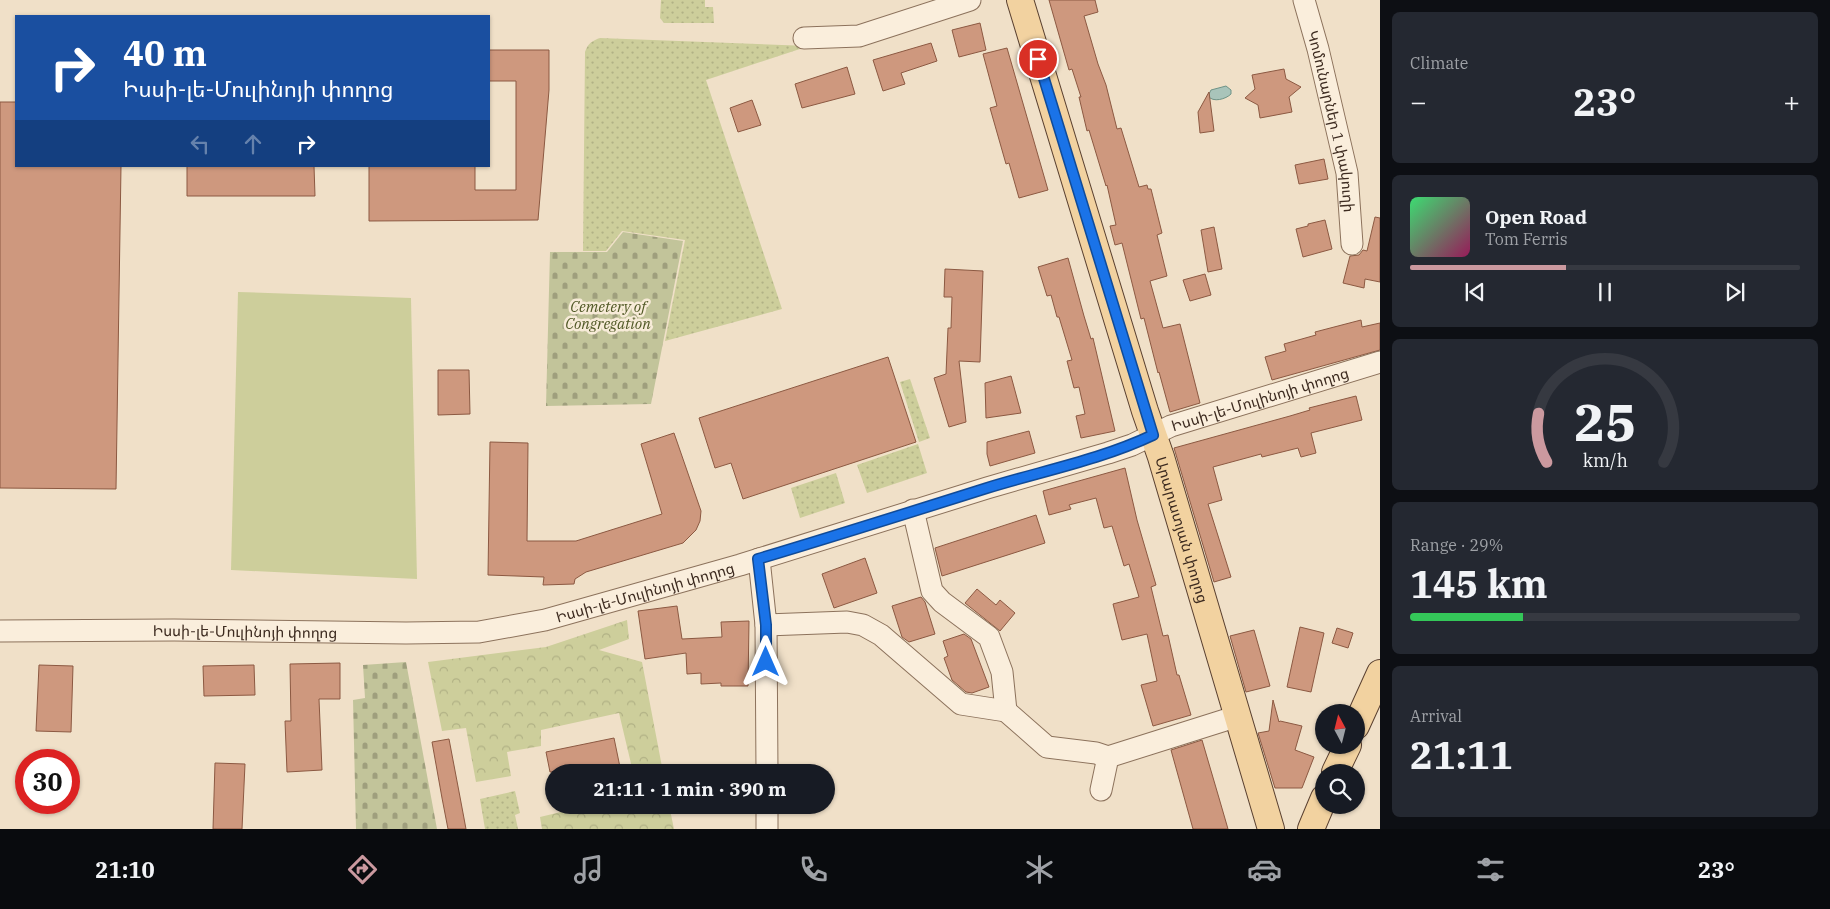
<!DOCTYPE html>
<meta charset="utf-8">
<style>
body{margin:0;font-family:"IBM Plex Serif","Noto Sans Armenian",serif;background:#242831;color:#f1f3f6;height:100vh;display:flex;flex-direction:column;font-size:19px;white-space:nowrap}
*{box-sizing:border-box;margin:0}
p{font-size:16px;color:#9ea1a6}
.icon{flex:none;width:28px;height:28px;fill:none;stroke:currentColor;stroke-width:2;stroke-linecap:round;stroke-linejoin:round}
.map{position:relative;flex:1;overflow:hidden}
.details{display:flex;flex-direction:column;gap:12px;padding:12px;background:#0d0f14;width:450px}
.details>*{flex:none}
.hud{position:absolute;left:15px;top:15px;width:475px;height:152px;border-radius:0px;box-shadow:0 1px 4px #0004;background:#1a4fa0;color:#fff;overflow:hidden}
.needle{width:32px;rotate:353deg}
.tools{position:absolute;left:1315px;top:704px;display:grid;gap:10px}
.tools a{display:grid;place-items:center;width:50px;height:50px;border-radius:50%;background:#171b24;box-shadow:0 1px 4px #0004;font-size:25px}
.speed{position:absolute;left:15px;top:749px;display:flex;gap:10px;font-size:25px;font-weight:700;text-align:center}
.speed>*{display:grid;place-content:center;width:65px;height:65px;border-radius:50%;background:#171b24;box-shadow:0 1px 4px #0004;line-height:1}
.speed .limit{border:8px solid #d22;background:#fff;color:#111}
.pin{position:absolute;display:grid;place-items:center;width:42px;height:42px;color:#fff;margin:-21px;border:2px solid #fff;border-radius:50%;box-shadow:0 1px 5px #0007}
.me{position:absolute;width:55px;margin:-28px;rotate:0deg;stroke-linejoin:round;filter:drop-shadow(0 0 4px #0008)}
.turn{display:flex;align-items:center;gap:18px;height:105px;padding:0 25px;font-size:22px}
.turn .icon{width:65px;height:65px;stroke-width:2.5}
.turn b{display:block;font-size:35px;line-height:42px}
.lanes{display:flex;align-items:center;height:48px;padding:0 25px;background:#0003;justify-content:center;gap:25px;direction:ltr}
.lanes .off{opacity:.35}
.big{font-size:38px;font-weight:800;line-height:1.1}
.details .card{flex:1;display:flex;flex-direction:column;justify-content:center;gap:8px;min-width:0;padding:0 18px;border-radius:8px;background:#242831}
.details .dial{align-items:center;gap:0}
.dial svg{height:130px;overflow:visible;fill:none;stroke:#363941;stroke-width:7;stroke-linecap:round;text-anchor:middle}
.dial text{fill:#f1f3f6;stroke:none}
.song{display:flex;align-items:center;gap:15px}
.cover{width:60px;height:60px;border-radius:8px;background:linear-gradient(135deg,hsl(140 70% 55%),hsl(330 70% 35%))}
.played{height:5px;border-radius:2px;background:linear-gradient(90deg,#cb999f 40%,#363941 40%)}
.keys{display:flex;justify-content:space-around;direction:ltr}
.heat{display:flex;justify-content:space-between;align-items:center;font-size:28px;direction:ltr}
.charge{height:8px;border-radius:4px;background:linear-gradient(90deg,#34c759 29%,#363941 0)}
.trip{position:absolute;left:545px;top:764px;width:290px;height:50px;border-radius:25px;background:#171b24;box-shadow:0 1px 4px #0004;font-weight:800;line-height:50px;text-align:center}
.tabs{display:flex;height:80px;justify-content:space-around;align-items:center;background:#090b0e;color:#9ea1a6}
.tabs .icon{width:35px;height:35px}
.tabs .active{color:#cb999f}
.tabs b{font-size:22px;color:#f1f3f6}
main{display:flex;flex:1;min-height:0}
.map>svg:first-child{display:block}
</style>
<main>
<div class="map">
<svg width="1380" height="829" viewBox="0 0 1380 829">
<defs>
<pattern id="green-dots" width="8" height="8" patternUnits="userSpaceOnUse" patternTransform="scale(1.25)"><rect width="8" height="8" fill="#cdce9b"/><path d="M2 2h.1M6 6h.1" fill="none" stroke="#b1b185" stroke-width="1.8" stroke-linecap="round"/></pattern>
<pattern id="forest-crowns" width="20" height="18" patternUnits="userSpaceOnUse" patternTransform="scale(1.25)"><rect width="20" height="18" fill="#cdce9b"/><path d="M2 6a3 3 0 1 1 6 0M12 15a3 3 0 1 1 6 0" fill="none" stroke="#b1b185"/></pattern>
<pattern id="cemetery-stones" width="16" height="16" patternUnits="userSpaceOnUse" patternTransform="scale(1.25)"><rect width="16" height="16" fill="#c2c49a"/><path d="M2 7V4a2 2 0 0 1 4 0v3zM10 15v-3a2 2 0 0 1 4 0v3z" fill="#9f9f7d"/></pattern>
</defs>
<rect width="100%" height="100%" fill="#f0e0c8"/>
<!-- green -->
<path fill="url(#green-dots)" d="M 661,0 L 705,0 L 705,7 L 713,7 L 714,23 L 664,23 L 660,18 Z
M 600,38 L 809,46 L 706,80 L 782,309 L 665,341 L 685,240 L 622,231 L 606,251 L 583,251 L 585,52 C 588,43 592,41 600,38 Z
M 910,379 L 930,438 L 919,442 L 900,382 Z
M 918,444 L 927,473 L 867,493 L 857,465 Z
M 836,473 L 845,503 L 800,518 L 791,488 Z
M 515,791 L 520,813 L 515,815 L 518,829 L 485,829 L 480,799 Z"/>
<!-- forest -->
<path fill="url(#forest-crowns)" d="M 627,620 L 629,639 L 599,650 L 642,662 L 663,772 L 633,772 L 619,713 L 541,730 L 541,746 L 507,752 L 511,776 L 476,782 L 466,728 L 442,731 L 428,662 L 546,647 Z
M 590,805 L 669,805 L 674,829 L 542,829 L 540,817 Z"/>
<!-- cemetery -->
<path fill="url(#cemetery-stones)" d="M 623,232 L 683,241 L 651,404 L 546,406 L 550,252 L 607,252 Z
M 406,662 L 437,829 L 356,829 L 353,700 L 365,698 L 363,665 Z"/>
<!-- pitch -->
<path fill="#cdce9b" d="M 238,292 L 411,298 L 417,579 L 231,570 Z"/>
<!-- water -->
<path fill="#a9c4ba" stroke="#6f9387" d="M 1226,86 L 1231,90 L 1231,94 C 1226,99 1213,103 1208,96 L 1211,90 Z"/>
<!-- building -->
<path fill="#ce987e" stroke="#8c5942" d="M 1049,0 L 1095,0 L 1098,12 L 1084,16 L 1098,64 L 1106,85 L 1117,129 L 1121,128 L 1139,187 L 1147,185 L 1148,189 L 1151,189 L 1162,233 L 1157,235 L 1167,276 L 1150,281 L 1163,328 L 1180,324 L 1200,403 L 1170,412 L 1159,372 L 1158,373 L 1144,318 L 1141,319 L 1122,243 L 1115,245 L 1110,226 L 1116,225 L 1107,185 L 1106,186 L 1089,130 L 1087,131 L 1079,97 L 1081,97 L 1072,69 L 1069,70 Z
M 980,23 L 986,50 L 959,57 L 952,30 Z
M 931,43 L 937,61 L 901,73 L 905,84 L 883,91 L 873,60 Z
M 1007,48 L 1048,190 L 1019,198 L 1009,163 L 1006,164 L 990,108 L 997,106 L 983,54 Z
M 489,50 L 549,50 L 549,90 L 538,220 L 369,221 L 369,166 L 475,166 L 475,190 L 516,190 L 516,81 L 489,81 Z
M 847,67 L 855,94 L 802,108 L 795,84 Z
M 1284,69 L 1286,79 L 1301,87 L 1289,97 L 1292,112 L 1260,118 L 1258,105 L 1245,98 L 1255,89 L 1252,75 Z
M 1209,92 L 1214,131 L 1200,133 L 1198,112 Z
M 752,100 L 761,125 L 738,132 L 730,108 Z
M 0,102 L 16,102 L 16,166 L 121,166 L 116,489 L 0,488 Z
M 1324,159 L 1328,179 L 1299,184 L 1295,165 Z
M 187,166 L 314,166 L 315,196 L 187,196 Z
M 1375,217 L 1380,218 L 1380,282 L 1365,279 L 1364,288 L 1343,283 L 1350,256 L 1359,255 L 1363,250 L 1367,251 Z
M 1325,220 L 1332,249 L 1303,257 L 1296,229 L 1308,226 L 1308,224 Z
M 1214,227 L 1222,269 L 1208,272 L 1201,230 Z
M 1068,258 L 1084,316 L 1091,339 L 1093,338 L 1115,431 L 1081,438 L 1076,416 L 1085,414 L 1079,387 L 1074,388 L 1067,361 L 1072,360 L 1059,317 L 1057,317 L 1051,295 L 1047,296 L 1038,267 Z
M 945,269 L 983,271 L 980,362 L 959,361 L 966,422 L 949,427 L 934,378 L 946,374 L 948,328 L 951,328 L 952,297 L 944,297 Z
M 1205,274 L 1211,295 L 1190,301 L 1183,280 Z
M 1361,320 L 1362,327 L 1380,323 L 1380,350 L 1272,380 L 1265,357 L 1286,351 L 1284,344 L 1316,335 L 1315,332 Z
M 888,357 L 916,442 L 743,499 L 731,463 L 715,468 L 699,418 Z
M 438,370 L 469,370 L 470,414 L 438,415 Z
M 1011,376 L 1021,413 L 986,418 L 985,383 Z
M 1356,396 L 1362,420 L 1311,433 L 1316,453 L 1301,457 L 1298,448 L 1262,457 L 1261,454 L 1213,467 L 1222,500 L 1208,504 L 1231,577 L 1214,582 L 1174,448 L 1290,416 L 1310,410 L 1309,408 Z
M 1029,431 L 1035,453 L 990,466 L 987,454 L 987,442 Z
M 674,433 L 701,511 L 700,521 L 696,530 L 683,543 L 586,572 L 575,579 L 574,584 L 543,585 L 544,577 L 488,575 L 490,442 L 528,443 L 527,541 L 576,541 L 662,514 L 641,444 Z
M 1125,468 L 1137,520 L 1156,585 L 1151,587 L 1163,636 L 1168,635 L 1177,675 L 1179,675 L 1191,715 L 1153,726 L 1141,685 L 1157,681 L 1147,634 L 1122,640 L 1113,604 L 1139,597 L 1129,564 L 1124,566 L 1112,526 L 1104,528 L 1096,498 L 1069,505 L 1071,509 L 1049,515 L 1043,491 Z
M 1036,515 L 1045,543 L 942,576 L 935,548 Z
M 865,558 L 877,593 L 834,608 L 822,574 Z
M 977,589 L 996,605 L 1000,600 L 1015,613 L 1000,631 L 965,603 Z
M 921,597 L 925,602 L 935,634 L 909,642 L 902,637 L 892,606 Z
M 677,606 L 682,639 L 722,637 L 721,622 L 749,621 L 748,686 L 721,686 L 721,683 L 701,684 L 701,673 L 687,674 L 686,653 L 645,659 L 638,611 Z
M 1300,627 L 1324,633 L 1311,692 L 1287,687 Z
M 1337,628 L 1353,633 L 1348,648 L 1332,643 Z
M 1254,630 L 1270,686 L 1246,692 L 1230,636 Z
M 964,634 L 971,639 L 989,687 L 972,693 L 966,692 L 952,680 L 944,658 L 948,656 L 943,641 Z
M 340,663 L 340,699 L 319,699 L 322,770 L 287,772 L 285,721 L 291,721 L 290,664 Z
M 39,665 L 73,666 L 71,732 L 36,731 Z
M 254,665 L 255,695 L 204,696 L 203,666 Z
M 1273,700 L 1279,722 L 1280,721 L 1302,726 L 1295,750 L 1314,757 L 1302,788 L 1275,788 L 1258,733 L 1269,731 Z
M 614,738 L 621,772 L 550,772 L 546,752 Z
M 449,739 L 460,797 L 466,829 L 448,829 L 442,798 L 432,742 Z
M 1202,740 L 1219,798 L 1228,829 L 1193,829 L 1171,750 Z
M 215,763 L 245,764 L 242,829 L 213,829 Z"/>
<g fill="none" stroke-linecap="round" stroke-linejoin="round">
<!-- minor casing -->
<g stroke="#8c725c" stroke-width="23">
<g id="minor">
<path id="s1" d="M 1304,0 L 1318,49 L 1347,173 L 1352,244"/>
<path d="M 804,38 L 859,36 L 970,0"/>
<path d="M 913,510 L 932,591 L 942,602 L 989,637 L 1002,672 L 1006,711 L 1047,747 L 1096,753 L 1108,757"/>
<path d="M 759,559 L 766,625 L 847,622 L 863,625 L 881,635 L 961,704 L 1006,711"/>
<path d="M 766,625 L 767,772"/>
<path id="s2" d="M 0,631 L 174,630 L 406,633 L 479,632 L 545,620 L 740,565 L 987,488 L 1108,453 L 1132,445 L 1171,426 L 1380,362"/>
<path d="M 1101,790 L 1108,757 L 1238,716"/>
<path d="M 767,805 L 767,829"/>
</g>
</g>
<!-- major casing -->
<g stroke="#5a4030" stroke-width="28">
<g id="major">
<path id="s3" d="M 1020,0 L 1145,411 L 1161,457 L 1271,829"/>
<path d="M 1356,726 L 1380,673"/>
<path d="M 1335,772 L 1348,745"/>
<path d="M 1311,829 L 1324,798"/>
</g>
</g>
<!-- minor -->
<use href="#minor" stroke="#faeedc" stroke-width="21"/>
<!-- major -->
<use href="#major" stroke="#f2d2a0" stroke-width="26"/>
</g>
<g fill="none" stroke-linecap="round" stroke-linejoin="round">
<!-- route casing -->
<g stroke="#114b97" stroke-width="12">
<path id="route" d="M 766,662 L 766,625 L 758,559 C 835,536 911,512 987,488 C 1042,471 1100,460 1153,435 L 1038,59"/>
</g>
<!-- route -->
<use href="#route" stroke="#1a73e8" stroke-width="9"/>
</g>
<g text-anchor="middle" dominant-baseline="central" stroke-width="5" stroke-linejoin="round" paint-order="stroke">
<!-- street labels -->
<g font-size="15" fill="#3d2b20" stroke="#f7ebd8">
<text stroke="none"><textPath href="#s1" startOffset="125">Կոմունարներ 1 փակուղի</textPath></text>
<text stroke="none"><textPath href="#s2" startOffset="1295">Իսսի-լե-Մուլինոյի փողոց</textPath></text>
<text stroke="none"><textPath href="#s3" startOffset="554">Արարատյան փողոց</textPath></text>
<text stroke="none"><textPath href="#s2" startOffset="650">Իսսի-լե-Մուլինոյի փողոց</textPath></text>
<text stroke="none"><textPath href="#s2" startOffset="245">Իսսի-լե-Մուլինոյի փողոց</textPath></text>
</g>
<!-- park labels -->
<g font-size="15" font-style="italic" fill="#515926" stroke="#f7ebd8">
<text x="608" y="306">Cemetery of<tspan x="608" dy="17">Congregation</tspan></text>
</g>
</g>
</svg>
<div class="tools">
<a><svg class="needle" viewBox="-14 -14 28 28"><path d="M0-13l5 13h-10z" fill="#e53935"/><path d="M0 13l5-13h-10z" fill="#9ea1a6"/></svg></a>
<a><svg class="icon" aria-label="search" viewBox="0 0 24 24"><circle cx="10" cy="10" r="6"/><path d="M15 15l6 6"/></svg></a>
</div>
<div class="speed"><div class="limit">30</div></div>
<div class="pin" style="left:1038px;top:59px;background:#d93025"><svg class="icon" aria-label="arrive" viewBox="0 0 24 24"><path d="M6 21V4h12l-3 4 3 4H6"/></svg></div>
<svg class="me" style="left:766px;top:662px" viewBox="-20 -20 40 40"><path d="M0-17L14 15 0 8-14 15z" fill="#1a73e8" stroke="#fff" stroke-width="4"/></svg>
<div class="trip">21:11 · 1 min · 390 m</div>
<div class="hud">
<div class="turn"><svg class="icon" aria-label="right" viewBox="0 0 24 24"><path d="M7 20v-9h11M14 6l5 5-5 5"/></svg><div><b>40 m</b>Իսսի-լե-Մուլինոյի փողոց</div></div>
<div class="lanes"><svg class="icon off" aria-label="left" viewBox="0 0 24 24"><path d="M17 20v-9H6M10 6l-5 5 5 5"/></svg><svg class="icon off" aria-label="ahead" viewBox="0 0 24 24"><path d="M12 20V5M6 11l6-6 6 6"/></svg><svg class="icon" aria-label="right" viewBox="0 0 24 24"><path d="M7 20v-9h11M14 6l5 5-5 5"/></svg></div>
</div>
</div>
<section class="details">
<div class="card"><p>Climate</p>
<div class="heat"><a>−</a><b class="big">23°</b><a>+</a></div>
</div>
<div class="card">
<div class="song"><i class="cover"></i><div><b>Open Road</b><p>Tom Ferris</p></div></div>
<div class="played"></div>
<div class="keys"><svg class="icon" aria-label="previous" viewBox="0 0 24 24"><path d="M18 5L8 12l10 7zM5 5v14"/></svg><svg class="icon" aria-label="pause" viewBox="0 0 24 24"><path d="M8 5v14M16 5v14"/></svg><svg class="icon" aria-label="next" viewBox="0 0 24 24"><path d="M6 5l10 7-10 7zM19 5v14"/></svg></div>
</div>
<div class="card dial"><svg viewBox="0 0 100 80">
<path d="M14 69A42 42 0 1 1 86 69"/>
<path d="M14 69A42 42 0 0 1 9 39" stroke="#cb999f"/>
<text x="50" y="56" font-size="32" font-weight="700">25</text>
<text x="50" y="72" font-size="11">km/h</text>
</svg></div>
<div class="card"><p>Range · 29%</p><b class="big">145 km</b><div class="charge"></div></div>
<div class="card"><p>Arrival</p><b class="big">21:11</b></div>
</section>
</main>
<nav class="tabs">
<b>21:10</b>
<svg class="icon active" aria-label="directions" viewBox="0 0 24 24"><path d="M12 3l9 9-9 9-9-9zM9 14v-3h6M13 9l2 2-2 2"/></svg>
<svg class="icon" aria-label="music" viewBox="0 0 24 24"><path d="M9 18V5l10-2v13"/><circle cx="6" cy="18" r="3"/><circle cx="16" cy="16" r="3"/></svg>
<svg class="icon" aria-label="phone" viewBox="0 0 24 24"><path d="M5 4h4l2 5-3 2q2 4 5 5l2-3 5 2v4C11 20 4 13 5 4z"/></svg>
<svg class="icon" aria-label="climate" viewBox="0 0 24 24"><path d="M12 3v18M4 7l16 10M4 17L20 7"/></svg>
<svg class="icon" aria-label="car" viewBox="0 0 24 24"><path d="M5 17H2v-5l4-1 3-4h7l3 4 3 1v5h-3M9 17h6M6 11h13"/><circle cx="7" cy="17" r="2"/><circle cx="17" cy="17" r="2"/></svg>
<svg class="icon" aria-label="filters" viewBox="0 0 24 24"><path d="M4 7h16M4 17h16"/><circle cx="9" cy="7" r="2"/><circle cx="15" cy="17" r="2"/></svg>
<b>23°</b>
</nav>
